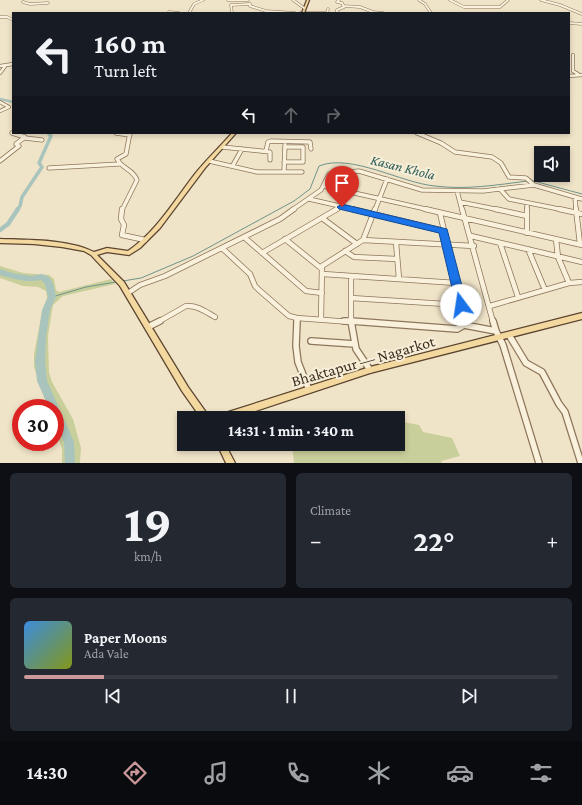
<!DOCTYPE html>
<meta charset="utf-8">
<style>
body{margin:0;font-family:"Crimson Pro",serif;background:#242831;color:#f1f3f6;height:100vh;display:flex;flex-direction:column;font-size:15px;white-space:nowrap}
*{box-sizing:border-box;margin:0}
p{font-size:13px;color:#9ea1a6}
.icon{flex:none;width:22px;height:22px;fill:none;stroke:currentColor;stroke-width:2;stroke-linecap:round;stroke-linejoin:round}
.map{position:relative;height:463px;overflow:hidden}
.panel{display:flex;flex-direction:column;gap:10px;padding:10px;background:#0d0f14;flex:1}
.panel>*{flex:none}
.banner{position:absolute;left:12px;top:12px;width:558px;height:122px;border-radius:0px;box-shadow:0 2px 6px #0003;background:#171b24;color:#f1f3f6;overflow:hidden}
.buttons{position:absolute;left:534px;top:146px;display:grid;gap:8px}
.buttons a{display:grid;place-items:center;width:36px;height:36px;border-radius:0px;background:#171b24;box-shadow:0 2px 6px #0003;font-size:20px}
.speed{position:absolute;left:12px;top:399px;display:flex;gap:8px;font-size:20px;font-weight:700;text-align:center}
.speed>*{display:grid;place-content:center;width:52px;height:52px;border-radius:50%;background:#171b24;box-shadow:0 2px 6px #0003;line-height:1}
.speed .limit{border:6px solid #d22;background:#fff;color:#111}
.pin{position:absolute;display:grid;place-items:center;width:34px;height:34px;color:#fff;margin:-41px -17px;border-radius:50% 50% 50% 0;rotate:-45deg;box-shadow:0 0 4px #0007}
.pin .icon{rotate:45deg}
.me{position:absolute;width:44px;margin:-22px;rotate:346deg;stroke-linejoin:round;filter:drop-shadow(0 0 3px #0008)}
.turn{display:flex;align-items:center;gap:14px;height:84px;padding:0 16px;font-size:18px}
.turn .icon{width:52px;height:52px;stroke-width:2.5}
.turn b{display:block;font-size:28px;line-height:34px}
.lanes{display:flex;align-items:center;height:38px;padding:0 16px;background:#0003;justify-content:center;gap:20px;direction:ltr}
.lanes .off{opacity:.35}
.big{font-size:30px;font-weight:700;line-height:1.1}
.panel .widget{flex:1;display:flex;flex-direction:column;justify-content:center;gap:6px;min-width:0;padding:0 14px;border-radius:6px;background:#242831}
.panel .dial{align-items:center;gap:0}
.dial b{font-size:52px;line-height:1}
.song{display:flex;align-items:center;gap:12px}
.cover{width:48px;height:48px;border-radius:6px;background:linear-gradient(135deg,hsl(210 70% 55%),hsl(70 70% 35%))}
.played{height:4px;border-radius:2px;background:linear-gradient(90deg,#cc999b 15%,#363941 15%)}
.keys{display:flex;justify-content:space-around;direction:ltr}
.heat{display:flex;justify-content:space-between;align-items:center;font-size:22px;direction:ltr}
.panel .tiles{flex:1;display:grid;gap:10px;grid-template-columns:1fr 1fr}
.widget:last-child{grid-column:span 2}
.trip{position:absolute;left:177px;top:411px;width:228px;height:40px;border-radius:0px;background:#171b24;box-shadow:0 2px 6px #0003;font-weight:700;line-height:40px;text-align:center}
.tabs{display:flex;height:64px;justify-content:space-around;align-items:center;background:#090b0e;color:#9ea1a6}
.tabs .icon{width:28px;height:28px}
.tabs .active{color:#cc999b}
.tabs b{font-size:18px;color:#f1f3f6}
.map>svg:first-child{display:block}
</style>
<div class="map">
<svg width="582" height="463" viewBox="0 0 582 463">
<rect width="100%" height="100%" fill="#f0e4c8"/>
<!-- green -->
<path fill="#c9cf9b" d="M 0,266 L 23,273 L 49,275 L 54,279 L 56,290 L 59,292 L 111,279 L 115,284 L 63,296 L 53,305 L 48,336 L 49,372 L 52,382 L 73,419 L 81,448 L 80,463 L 62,463 L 62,449 L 55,428 L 55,408 L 48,408 L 34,367 L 34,354 L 42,312 L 47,298 L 46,291 L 38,287 L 23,286 L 0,278 Z
M 354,412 L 383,418 L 332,418 L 333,415 Z
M 398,421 L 419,425 L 423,432 L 452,438 L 460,456 L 441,461 L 442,463 L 294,463 L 292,444 L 398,444 Z"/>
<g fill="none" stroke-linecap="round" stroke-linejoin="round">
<!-- stream -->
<path stroke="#6f938a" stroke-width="1" d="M 530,180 L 582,194
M 123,281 L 141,278 L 193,256 L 294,201 L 310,189 L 319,166 C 351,153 401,183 435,186 C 466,190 497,185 527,181
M 52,297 L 86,287 L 116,282"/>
<!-- canal-far2 -->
<path stroke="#a9c4bc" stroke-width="2.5" d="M 0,99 L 13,102"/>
<!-- canal-far1 -->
<path stroke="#a9c4bc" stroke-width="3.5" d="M 17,210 L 20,206 L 22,197 L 42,167 L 39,163 L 51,136 L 48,133"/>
<!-- canal -->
<path stroke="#a9c4bc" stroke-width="4.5" d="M 0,230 L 8,224 L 18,209"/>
<!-- river -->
<path fill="#a9c4bc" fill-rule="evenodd" d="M 0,269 L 12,273 L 32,276 L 42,274 L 49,277 L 53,283 L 56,297 L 50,310 L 46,337 L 45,361 L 47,381 L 74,442 L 75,463 L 65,463 L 64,442 L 55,422 L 55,408 L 49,408 L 37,381 L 35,361 L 42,310 L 48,297 L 45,284 L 41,280 C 27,283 14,279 0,275 Z"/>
<!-- minor-far4 casing -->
<g stroke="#8d765c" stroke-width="3">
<path id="minor-far4" d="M 228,0 L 248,0
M 293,0 L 304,8
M 419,0 L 425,4 L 431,13
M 450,0 L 464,7 L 500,7 L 508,0
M 541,0 L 560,5 L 582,14
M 23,2 L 30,4 L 48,3
M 344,6 L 360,7 L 373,12 L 383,13
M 169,12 L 179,13
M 189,13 L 194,4 L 203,0
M 232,13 L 231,5 L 250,4 L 250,6 L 266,11 L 295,13
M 300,13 L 327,13 L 328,9
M 337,13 L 337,10 L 344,7 L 342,3 L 337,2 L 339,0
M 0,17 L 7,17 L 13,20
M 569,23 L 582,24"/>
</g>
<!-- minor-far3 casing -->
<g stroke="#8d765c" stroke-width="4">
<path id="minor-far3" d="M 573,55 L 573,71 L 578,74
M 0,66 L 13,64
M 0,73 L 6,65
M 569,76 L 582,75
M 0,102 L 9,107 L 0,111"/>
</g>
<!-- minor-far2 casing -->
<g stroke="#8d765c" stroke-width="5">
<path id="minor-far2" d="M 116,133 L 130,135
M 417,133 L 441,143 L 455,152 L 492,157 L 501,163 L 509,177 L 526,178 L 534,185
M 25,138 L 42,140
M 222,147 L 270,152 L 270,160
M 266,151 L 268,142 L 271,141 L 310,142 L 311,149
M 0,161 L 19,146 L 16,144 L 25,137 L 12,133 L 13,132
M 209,161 L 257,172 L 302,172
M 284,162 L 303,162 L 303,147 L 285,147
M 233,165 L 242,149
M 49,168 L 119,164
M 284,172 L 285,145
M 323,186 L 430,210
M 500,189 L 509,199 L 564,210
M 457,191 L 462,210
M 575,197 L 576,210
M 309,199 L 357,210
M 460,202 L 500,210
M 527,203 L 527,210
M 122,210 L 137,180 C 133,169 122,169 117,159 L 126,154 L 130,133
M 292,210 L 321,190 L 329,174 L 359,171 L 422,190 L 483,191 L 534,185 L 582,199
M 335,210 L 341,207
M 375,210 L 387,179"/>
</g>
<!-- minor-far1 casing -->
<g stroke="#8d765c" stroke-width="6">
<path id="minor-far1" d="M 122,209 L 121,219 L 124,225 L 122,235 L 145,240
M 352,209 L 444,231
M 375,209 L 363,240 L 474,246
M 425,209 L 582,245
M 462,209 L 493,322
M 495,209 L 527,216
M 527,209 L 527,233
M 559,209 L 582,214
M 576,209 L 580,244
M 440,213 L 465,322
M 322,218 L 357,244
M 471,236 L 582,262
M 244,237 L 306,291 L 322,293
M 285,239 L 322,269
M 556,239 L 558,257 L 569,283
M 396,242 L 399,279
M 500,243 L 518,297
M 222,248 L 250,274 L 255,286 L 259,290 L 289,316 L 297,318 L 351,322
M 528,249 L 545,290
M 345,251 L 354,257 L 397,259
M 262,253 L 337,209
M 323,274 L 456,283
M 351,276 L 351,321 L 359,322
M 128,293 L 140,285 L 165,276 L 280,219 L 294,209
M 351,298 L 461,305
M 490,306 L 569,283 L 582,282
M 321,320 L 322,266 L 363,240
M 158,322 L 186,306 C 197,305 206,312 215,317
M 297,322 L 297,318"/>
</g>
<!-- minor casing -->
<g stroke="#8d765c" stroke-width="8">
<path id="minor" d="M 297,321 L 296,346 L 298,362 L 309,390
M 344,321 L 351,321 L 356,349 L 370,370
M 351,321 L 457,329 L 464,325 L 496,331
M 493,321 L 496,331 L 503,345 L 539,463
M 464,325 L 464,321
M 148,327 L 160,321
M 509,335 L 526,363 L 542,372 L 559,404 L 565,412 L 581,463
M 311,341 L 355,344"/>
</g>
<!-- major casing -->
<g stroke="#5b4430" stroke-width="2.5">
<path id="major" d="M 307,0 L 309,0 L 304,13 L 302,13 Z
M 232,133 L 236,133 L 205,168 L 160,228 L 140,248 L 129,255 L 107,252 L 97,255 L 124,282 L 188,387 L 210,418 L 201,418 L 182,391 L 120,286 L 91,255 L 84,251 L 62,247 L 34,244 L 0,243 L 0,239 C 28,240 68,239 94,252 L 107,248 L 128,251 C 156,232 174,201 195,174 C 206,160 220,147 232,133 Z
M 582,313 L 582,319 L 370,373 L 234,418 L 218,418 L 219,415 L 222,414 L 370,367 Z
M 217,444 L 225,444 L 235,463 L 226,463 Z"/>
</g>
<!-- minor-far4 -->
<use href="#minor-far4" stroke="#faf1dc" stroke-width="2"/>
<!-- minor-far3 -->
<use href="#minor-far3" stroke="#faf1dc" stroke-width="2.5"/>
<!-- minor-far2 -->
<use href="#minor-far2" stroke="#faf1dc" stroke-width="3.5"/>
<!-- minor-far1 -->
<use href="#minor-far1" stroke="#faf1dc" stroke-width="4.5"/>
<!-- minor -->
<use href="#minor" stroke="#faf1dc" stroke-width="5.5"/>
<!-- major -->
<use href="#major" fill="#f3d9a0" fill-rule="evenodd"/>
</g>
<!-- route -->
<path fill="#1a73e8" stroke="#114b97" d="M 342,204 L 447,229 L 467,305 L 465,308 L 461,309 L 457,308 L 456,305 L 439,233 L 339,209 L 337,207 Z"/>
<g text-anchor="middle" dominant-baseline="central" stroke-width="4" stroke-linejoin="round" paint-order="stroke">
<!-- water labels -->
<g font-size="14" font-style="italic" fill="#2f5d5a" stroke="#f7eed8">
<text transform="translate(403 167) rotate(14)">Kasan Khola</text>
</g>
<!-- near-street labels -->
<g font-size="16" fill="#3d2e20" stroke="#f7eed8">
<text transform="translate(363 361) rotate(-16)">Bhaktapur — Nagarkot</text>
</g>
</g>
</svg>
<div class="buttons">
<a><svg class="icon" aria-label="sound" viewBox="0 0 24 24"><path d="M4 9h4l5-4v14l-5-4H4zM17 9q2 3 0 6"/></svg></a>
</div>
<div class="speed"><div class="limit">30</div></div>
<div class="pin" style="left:342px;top:207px;background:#d93025"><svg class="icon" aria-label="arrive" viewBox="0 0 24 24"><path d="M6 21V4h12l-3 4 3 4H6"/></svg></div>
<svg class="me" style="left:461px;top:305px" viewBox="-20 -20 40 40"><circle r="19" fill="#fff"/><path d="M0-13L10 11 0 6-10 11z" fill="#1a73e8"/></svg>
<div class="trip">14:31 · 1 min · 340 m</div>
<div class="banner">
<div class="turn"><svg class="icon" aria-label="left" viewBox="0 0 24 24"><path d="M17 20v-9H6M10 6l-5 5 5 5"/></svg><div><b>160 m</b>Turn left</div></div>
<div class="lanes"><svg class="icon" aria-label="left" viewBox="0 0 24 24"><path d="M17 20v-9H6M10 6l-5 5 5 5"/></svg><svg class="icon off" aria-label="ahead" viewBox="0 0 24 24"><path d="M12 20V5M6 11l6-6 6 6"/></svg><svg class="icon off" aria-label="right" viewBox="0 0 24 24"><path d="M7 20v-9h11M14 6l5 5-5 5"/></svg></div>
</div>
</div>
<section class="panel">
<div class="tiles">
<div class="widget dial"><b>19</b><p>km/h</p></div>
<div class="widget"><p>Climate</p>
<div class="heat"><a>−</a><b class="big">22°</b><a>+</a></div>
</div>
<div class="widget">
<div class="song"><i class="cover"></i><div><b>Paper Moons</b><p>Ada Vale</p></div></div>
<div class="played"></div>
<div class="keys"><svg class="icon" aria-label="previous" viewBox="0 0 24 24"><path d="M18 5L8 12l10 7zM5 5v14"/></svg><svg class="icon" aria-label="pause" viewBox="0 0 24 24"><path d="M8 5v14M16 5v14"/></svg><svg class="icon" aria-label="next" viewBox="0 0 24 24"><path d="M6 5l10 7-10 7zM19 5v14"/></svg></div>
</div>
</div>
</section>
<nav class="tabs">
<b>14:30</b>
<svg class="icon active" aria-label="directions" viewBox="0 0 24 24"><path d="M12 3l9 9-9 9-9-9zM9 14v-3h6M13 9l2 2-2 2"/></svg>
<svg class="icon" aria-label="music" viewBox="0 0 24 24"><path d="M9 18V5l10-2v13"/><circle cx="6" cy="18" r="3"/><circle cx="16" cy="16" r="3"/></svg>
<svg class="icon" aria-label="phone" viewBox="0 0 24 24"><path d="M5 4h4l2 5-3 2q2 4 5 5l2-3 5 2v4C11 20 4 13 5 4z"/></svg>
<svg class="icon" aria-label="climate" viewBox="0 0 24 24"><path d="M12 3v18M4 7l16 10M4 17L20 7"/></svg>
<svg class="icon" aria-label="car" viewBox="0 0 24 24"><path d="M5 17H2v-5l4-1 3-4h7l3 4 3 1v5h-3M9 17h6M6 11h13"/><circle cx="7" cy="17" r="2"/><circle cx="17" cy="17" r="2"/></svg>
<svg class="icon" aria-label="filters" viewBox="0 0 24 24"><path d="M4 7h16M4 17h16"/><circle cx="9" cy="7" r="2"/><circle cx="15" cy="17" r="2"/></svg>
</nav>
